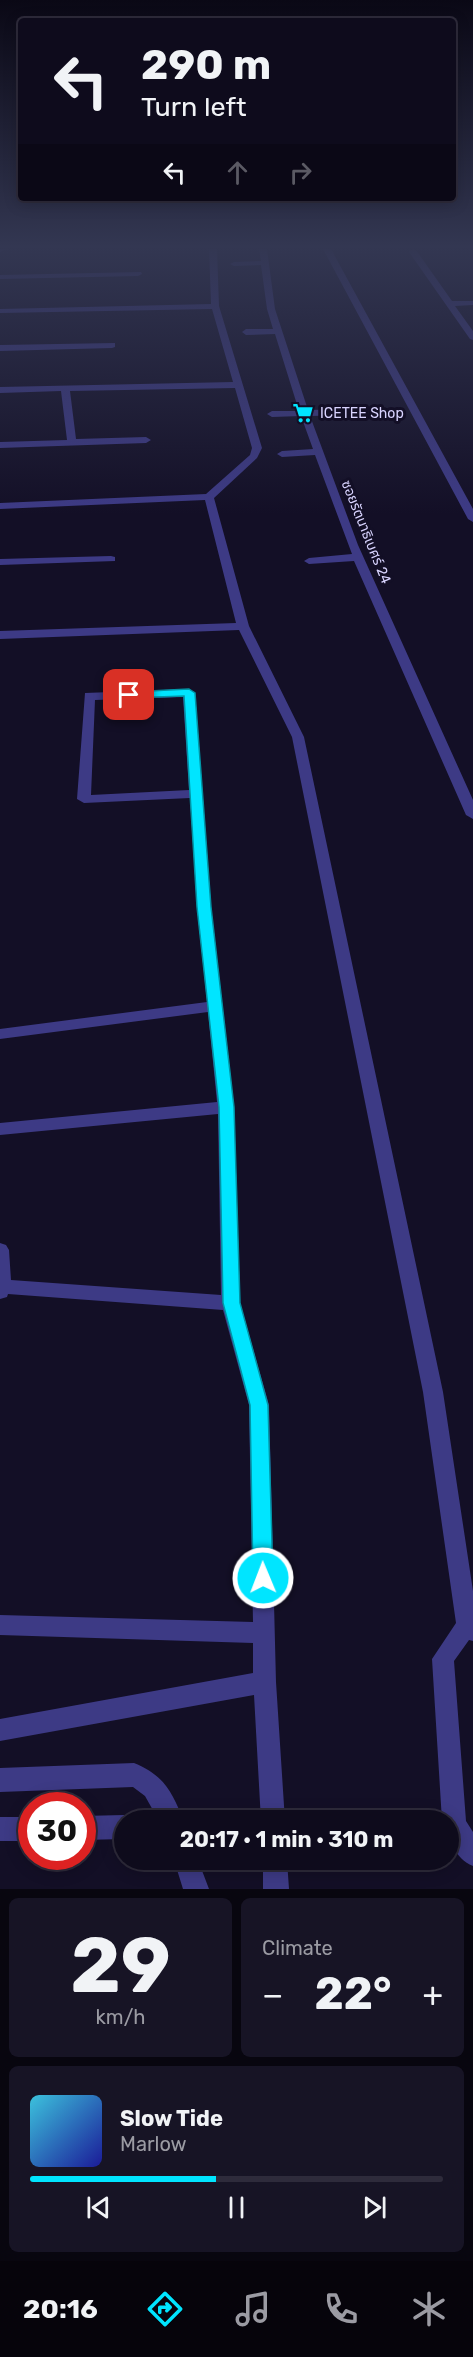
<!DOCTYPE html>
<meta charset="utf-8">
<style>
body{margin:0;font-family:Rubik,"Noto Sans Thai",sans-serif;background:#171425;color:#f1f3f6;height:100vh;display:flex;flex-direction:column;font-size:22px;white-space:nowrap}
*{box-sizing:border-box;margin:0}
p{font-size:20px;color:#9b9ba3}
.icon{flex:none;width:33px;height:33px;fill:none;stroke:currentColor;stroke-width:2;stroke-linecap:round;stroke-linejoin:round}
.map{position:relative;height:1889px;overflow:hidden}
.side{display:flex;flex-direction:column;gap:9px;padding:9px;background:#08060f;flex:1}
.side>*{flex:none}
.banner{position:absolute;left:18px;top:18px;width:438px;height:183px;border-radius:6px;box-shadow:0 3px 15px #0003,0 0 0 2px #2e2b3b;background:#0e0b1c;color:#f1f3f6;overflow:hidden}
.speed{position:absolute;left:18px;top:1792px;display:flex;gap:12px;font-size:30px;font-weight:700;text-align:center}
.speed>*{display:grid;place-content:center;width:78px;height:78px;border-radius:50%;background:#0e0b1c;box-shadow:0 3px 15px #0003,0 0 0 2px #2e2b3b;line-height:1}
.speed .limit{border:9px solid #d22;background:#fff;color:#111}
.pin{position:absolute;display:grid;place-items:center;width:51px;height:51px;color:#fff;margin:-26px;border-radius:12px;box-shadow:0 3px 9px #0006}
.me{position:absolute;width:66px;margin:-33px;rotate:359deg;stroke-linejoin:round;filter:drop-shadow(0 0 4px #0008)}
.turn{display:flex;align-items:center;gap:21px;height:126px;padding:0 24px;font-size:27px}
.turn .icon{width:78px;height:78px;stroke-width:2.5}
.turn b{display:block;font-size:42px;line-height:51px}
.lanes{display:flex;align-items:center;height:57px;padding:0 24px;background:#0003;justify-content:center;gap:30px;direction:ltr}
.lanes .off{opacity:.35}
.big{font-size:45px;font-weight:700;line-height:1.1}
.side .tile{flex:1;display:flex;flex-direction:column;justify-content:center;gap:9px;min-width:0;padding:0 21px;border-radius:9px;background:#171425}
.side .dial{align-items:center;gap:0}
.dial b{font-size:78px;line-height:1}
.song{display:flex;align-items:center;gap:18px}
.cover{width:72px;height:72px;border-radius:9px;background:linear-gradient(135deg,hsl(190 70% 55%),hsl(240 70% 35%))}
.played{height:6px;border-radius:3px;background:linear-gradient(90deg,#00e5ff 45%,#2e2b3b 45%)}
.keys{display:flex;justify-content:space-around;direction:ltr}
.heat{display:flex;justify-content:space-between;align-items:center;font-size:33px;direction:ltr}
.side .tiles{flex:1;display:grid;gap:9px;grid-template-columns:1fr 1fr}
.tile:last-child{grid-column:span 2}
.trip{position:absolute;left:114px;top:1810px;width:345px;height:60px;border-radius:30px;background:#0e0b1c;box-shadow:0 3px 15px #0003,0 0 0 2px #2e2b3b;font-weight:700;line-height:60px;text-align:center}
.tab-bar{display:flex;height:96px;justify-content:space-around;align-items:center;background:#06040b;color:#9b9ba3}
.tab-bar .icon{width:42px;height:42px}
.tab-bar .active{color:#00e5ff}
.tab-bar b{font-size:27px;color:#f1f3f6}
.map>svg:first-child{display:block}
</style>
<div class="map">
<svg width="473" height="1889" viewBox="0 0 473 1889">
<rect width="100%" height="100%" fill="#130f26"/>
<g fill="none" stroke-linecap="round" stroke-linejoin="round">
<!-- service -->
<path fill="#3d3a85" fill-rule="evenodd" d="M 134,1763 C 164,1775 172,1792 184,1821 L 159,1821 L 145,1796 L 133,1787 L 0,1792 L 0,1768 Z
M 124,1815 L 134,1821 L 124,1821 L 124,1839 L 82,1840 L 82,1816 Z
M 0,1817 L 32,1817 L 32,1841 L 0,1841 Z
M 174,1860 L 198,1860 L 209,1889 L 183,1889 Z"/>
<!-- minor -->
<path fill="#3d3a85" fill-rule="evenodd" d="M 0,249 L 7,249 L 0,252 Z
M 209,249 L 217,249 L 219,306 L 262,448 L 257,458 L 214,498 L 249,626 L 304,737 L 443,1392 L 473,1591 L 473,1641 L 469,1640 L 454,1661 L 466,1821 L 473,1832 L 473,1866 C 455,1859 448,1839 448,1821 L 442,1821 L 432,1659 L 456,1623 L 423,1392 L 292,737 L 239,630 L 0,639 L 0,631 L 236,623 L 205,500 L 0,509 L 0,503 L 206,494 L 250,455 L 252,448 L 235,388 L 70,391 L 76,439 L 146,437 L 151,440 L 146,443 L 0,448 L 0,442 L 67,440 L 61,391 L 0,393 L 0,387 L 233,382 L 212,309 L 0,313 L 0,309 L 211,304 Z
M 259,249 L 267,249 L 275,309 L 308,410 L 351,409 L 356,412 L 351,415 L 310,416 L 358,545 L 473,800 L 473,819 L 466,815 L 354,561 L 309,564 L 304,561 L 309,558 L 352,554 L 315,455 L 282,457 L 277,454 L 282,451 L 313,449 L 301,416 L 272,417 L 267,414 L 272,411 L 299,411 L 275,334 L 246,335 L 242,332 L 246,329 L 273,329 L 267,309 L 261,265 L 234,266 L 230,264 L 234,262 L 261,261 Z
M 323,249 L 331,249 L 473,509 L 473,522 L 468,519 Z
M 410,250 L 416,250 L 452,301 L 473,301 L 473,305 L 455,306 L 473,331 L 473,340 L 470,339 L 409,252 Z
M 141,272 L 142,274 L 138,276 L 0,279 L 0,275 Z
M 115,343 L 115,347 L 112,348 L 0,351 L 0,345 Z
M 111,556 L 115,557 L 115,561 L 0,565 L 0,559 Z
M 189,689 L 195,693 L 211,907 L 234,1107 L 240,1303 L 269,1405 L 276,1682 L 285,1821 L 261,1821 L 254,1695 L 0,1741 L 0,1719 L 253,1673 L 253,1643 L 0,1635 L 0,1615 L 253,1622 L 249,1405 L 223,1310 L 8,1294 L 7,1297 L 0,1299 L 0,1243 L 6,1245 L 9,1250 L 11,1280 L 221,1295 L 218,1114 L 0,1135 L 0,1123 L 217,1102 L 208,1012 L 0,1039 L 0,1029 L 207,1002 L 197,907 L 190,798 L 84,803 L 77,799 L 85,693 ZM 183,697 L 189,790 L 91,795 L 95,700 Z
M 263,1860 L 287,1860 L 289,1889 L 263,1889 Z"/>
</g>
<!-- sky -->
<linearGradient id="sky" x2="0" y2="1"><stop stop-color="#0a0815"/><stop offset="0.48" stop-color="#333752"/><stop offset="1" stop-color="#333752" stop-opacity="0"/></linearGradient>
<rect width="473" height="514" fill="url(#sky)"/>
<!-- route -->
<path fill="#00e5ff" stroke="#0095a6" stroke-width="1.5" d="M 189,689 L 195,693 L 211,907 L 234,1107 L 240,1303 L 268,1405 L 273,1578 L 270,1584 L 263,1586 L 256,1584 L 253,1578 L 250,1405 L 223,1303 L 219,1107 L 197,907 L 184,696 L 129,698 L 124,695 L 129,692 Z"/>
<!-- icons -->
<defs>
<g id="supermarket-bare" transform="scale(1.62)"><path d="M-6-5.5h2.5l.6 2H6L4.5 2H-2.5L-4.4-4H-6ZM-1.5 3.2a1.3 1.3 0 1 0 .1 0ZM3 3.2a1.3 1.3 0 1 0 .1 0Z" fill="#00e5ff" stroke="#130f26" stroke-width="2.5" paint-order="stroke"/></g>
</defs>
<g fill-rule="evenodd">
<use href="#supermarket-bare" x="303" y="413"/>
</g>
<g text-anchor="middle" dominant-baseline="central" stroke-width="6" stroke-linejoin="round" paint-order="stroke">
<!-- far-poi labels -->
<g font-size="14" fill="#d9d4ff" stroke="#130f26" text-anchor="start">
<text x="320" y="413">ICETEE Shop</text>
</g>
<!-- far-street labels -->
<g font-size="14" fill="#d9d4ff" stroke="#130f26">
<text transform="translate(366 532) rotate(68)">ซอยรัตนาธิเบศร์ 24</text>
</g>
</g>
</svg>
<div class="speed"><div class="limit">30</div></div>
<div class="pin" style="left:129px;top:695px;background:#d93025"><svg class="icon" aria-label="arrive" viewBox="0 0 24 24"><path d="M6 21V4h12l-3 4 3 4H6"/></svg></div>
<svg class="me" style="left:263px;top:1578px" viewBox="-20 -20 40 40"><circle r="17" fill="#00e5ff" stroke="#fff" stroke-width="3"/><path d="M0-11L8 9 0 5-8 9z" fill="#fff"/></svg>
<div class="trip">20:17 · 1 min · 310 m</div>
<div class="banner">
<div class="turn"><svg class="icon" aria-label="left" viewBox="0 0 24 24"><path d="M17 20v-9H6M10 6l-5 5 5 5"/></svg><div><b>290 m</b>Turn left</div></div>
<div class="lanes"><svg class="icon" aria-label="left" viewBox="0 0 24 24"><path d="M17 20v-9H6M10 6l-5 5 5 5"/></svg><svg class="icon off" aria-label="ahead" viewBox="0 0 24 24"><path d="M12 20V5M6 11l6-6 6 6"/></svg><svg class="icon off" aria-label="right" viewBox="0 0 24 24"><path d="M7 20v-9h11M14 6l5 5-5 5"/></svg></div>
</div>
</div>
<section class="side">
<div class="tiles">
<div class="tile dial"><b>29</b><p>km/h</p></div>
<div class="tile"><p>Climate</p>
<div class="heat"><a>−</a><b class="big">22°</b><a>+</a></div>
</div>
<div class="tile">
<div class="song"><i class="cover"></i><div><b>Slow Tide</b><p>Marlow</p></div></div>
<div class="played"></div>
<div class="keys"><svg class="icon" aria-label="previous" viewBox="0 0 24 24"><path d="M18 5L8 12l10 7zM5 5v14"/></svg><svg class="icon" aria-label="pause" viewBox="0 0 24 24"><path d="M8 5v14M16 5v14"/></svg><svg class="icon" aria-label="next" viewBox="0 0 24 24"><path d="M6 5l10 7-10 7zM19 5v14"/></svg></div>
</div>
</div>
</section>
<nav class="tab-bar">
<b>20:16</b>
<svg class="icon active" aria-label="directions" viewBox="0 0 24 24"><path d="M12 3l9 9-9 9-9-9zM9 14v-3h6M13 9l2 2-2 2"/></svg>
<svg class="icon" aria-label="music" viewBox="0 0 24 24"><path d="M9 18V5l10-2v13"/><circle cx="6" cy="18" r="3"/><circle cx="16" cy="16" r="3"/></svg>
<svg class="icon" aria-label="phone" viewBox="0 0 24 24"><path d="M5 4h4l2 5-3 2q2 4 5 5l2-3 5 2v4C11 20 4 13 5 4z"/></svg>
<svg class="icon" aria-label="climate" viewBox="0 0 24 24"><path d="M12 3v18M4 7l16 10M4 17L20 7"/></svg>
</nav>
